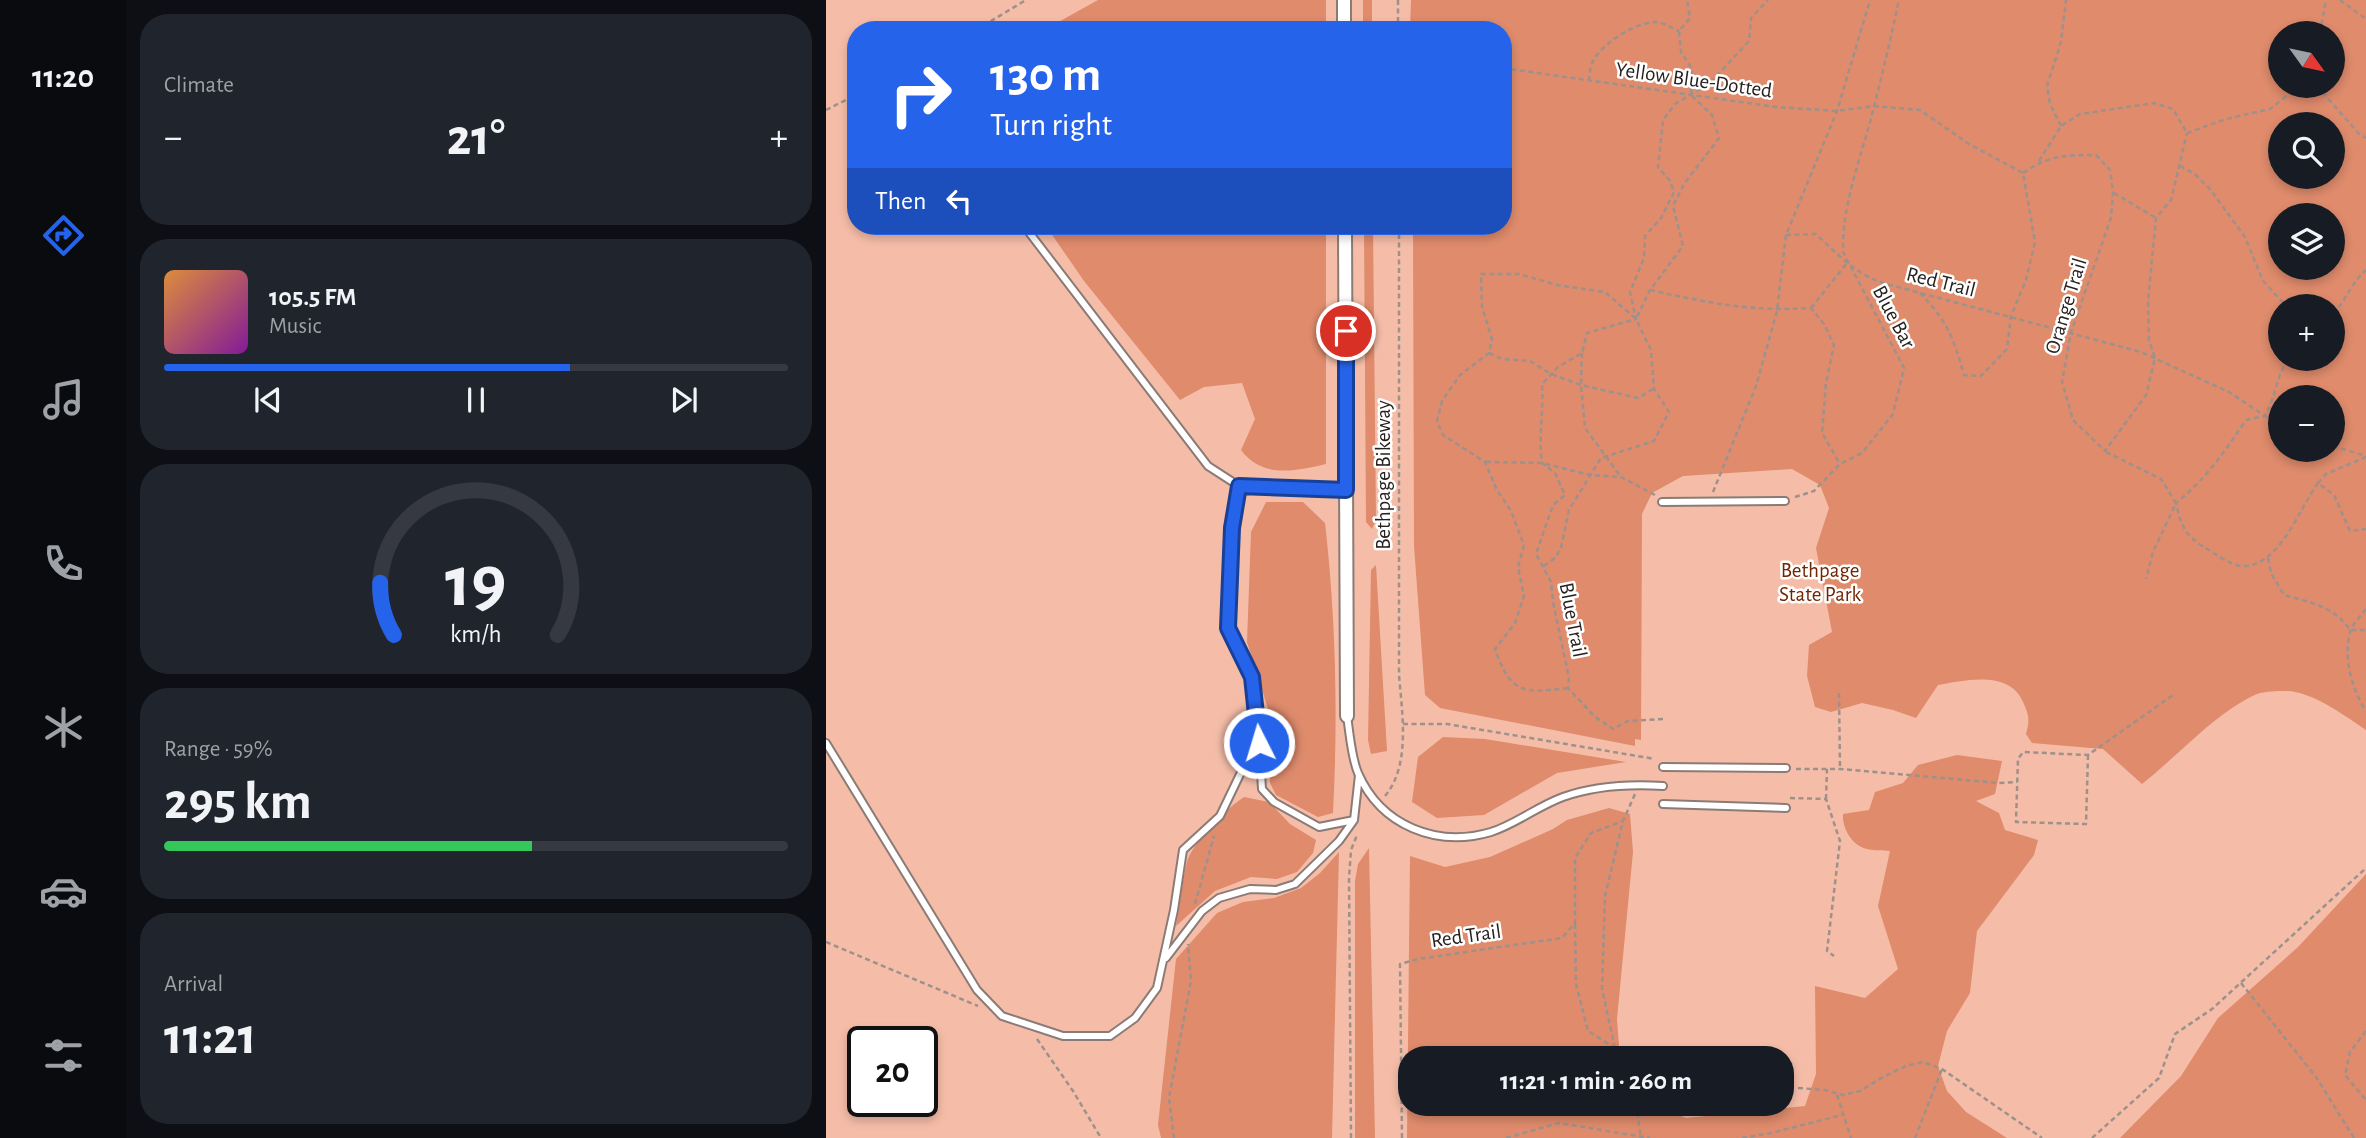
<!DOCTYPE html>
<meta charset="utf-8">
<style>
body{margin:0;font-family:"Alegreya Sans",sans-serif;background:#20242c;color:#f1f3f6;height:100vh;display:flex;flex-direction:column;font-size:26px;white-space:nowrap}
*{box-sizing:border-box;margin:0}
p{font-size:23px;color:#9ea1a6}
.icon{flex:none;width:38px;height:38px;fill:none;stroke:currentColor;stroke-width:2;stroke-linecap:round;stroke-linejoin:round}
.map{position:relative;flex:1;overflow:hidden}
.details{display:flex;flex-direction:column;gap:14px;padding:14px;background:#0d0f14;width:700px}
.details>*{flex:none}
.hud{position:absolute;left:21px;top:21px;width:665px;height:214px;border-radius:28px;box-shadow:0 4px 10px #0003;background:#2563eb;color:#fff;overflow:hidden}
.needle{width:46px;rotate:123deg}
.buttons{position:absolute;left:1442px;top:21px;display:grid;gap:14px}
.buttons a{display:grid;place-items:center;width:77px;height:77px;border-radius:50%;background:#171b24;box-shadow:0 4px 10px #0003;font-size:35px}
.speed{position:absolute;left:21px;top:1026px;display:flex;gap:14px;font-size:35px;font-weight:700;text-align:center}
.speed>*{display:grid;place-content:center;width:91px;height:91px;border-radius:50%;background:#171b24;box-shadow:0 4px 10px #0003;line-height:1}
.speed .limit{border:4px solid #111;border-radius:10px;background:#fff;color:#111}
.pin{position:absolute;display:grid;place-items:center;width:60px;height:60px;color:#fff;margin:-30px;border:4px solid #fff;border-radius:50%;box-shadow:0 2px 7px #0007}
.me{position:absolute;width:77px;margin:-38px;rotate:355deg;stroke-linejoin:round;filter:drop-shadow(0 0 5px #0008)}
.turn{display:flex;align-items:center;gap:24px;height:147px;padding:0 28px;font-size:32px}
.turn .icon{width:91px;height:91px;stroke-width:2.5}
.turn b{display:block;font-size:49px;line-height:60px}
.then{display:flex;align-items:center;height:66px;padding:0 28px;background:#0003;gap:14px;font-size:26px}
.big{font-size:52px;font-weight:700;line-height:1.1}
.details .tile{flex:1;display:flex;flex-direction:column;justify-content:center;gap:10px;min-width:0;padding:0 24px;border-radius:28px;background:#20242c}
.details .dial{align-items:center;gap:0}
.dial svg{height:182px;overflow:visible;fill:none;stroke:#363941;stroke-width:7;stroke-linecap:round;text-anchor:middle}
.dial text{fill:#f1f3f6;stroke:none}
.song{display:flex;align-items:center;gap:21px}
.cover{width:84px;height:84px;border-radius:10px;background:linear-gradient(135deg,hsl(30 70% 55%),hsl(290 70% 35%))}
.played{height:7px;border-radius:4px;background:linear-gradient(90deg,#2563eb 65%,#363941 65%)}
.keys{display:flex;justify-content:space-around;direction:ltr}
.heat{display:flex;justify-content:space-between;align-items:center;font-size:38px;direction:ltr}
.charge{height:10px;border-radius:5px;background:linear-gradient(90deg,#34c759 59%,#363941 0)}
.trip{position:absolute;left:572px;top:1046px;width:396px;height:70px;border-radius:28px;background:#171b24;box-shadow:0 4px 10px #0003;font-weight:700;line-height:70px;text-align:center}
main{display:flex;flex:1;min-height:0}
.dock{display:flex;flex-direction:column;width:126px;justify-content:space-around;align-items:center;background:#090b0e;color:#9ea1a6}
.dock .icon{width:49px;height:49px}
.dock .active{color:#2563eb}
.dock b{font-size:32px;color:#f1f3f6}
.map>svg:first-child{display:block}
</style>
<main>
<nav class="dock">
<b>11:20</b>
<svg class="icon active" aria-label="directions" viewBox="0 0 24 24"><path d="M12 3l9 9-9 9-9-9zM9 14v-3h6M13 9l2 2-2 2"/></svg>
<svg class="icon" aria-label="music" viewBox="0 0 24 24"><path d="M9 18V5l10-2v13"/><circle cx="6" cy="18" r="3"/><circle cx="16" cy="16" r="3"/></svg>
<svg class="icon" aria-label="phone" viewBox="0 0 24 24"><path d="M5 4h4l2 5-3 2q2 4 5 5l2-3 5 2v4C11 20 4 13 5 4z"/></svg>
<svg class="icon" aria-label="climate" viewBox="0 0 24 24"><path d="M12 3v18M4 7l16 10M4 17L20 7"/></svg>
<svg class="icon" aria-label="car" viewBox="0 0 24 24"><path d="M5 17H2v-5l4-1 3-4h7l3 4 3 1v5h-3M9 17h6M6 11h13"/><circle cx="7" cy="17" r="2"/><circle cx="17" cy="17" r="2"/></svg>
<svg class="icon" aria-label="filters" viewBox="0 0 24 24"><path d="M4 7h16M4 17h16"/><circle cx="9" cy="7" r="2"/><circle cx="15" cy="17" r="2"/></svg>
</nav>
<section class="details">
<div class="tile"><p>Climate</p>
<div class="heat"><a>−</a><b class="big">21°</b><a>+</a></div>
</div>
<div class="tile">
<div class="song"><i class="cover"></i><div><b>105.5 FM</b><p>Music</p></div></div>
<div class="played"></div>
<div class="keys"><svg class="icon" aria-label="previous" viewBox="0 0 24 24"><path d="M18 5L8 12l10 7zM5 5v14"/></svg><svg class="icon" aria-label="pause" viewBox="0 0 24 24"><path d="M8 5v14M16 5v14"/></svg><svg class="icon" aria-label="next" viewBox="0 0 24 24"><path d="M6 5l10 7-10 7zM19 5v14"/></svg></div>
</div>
<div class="tile dial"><svg viewBox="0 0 100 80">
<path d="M14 69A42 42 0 1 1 86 69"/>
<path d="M14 69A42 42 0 0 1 8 46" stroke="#2563eb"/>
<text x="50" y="56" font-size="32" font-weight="700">19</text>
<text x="50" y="72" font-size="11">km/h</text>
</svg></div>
<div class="tile"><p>Range · 59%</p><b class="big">295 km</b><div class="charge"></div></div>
<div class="tile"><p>Arrival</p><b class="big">11:21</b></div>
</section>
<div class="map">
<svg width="1540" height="1138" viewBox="0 0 1540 1138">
<rect width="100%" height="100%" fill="#f2e0da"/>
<!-- green -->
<path fill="#f5bda8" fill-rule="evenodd" d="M 0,0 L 1540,0 L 1540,1138 L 0,1138 ZM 30,30 L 677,30 L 677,226 L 30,226 ZM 1454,33 L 1507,33 L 1507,86 L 1454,86 ZM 1454,124 L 1507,124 L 1507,177 L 1454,177 ZM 1454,215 L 1507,215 L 1507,268 L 1454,268 ZM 1454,306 L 1507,306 L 1507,359 L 1454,359 ZM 1454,397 L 1507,397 L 1507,450 L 1454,450 ZM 37,1041 L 96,1041 L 96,1101 L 37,1101 ZM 584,1059 L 956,1059 L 956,1104 L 584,1104 Z"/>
<!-- forest -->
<path fill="#df8b6c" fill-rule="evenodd" d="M 272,0 L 500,0 L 500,30 L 218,30 Z
M 537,0 L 546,0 L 546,30 L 537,30 Z
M 585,0 L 1540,0 L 1540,730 C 1519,716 1494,697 1469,692 C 1460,690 1439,691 1431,694 C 1390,712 1352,756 1316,784 L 1277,749 L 1206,743 L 1200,734 C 1204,720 1203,715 1197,702 C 1184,670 1139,680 1112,685 L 1090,718 L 1067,710 L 1036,703 L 1005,712 L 989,707 L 981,676 L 983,645 L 1006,632 L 990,548 L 1003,508 L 994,485 L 966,469 L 857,476 L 826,493 L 816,514 L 815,740 L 809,739 L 809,746 L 614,708 L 599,695 L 588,546 L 587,226 L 677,226 L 677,30 L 584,30 ZM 1454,33 L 1507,33 L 1507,86 L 1454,86 ZM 1454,124 L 1507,124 L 1507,177 L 1454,177 ZM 1454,215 L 1507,215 L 1507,268 L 1454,268 ZM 1454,306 L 1507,306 L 1507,359 L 1454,359 ZM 1454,397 L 1507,397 L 1507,450 L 1454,450 Z
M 220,226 L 500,226 L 500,464 C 469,471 437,479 415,450 L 429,419 L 416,383 L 378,387 L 354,400 L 258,281 Z
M 538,226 L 547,226 L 550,520 L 546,529 L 540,522 Z
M 440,502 L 477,502 L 499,523 C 510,619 512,716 507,813 L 492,817 L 450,795 L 444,783 L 443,712 L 421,642 L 425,532 Z
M 550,565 L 561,751 L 545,754 L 542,740 L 545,570 Z
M 617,737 L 659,739 L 800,762 L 731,773 L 658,815 L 611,818 L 586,802 L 592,757 Z
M 1131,755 L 1176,761 L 1169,794 L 1150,801 L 1173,813 L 1179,830 L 1212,840 L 1208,855 L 1151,931 L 1144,993 L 1121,1031 L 1112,1066 L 1121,1091 L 1140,1112 L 1181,1138 L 581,1138 L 584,856 L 619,867 L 664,857 L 727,829 L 741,820 L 783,808 L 804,814 L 807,852 L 791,1019 L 794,1059 L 584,1059 L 584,1104 L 824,1104 L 860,1118 L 979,1106 L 990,1074 L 989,986 L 1039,998 L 1072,969 L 1052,906 L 1064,851 C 1057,850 1048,851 1041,849 C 1026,846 1016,828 1017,814 L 1043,810 L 1049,792 L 1077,783 L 1092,765 Z
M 418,797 L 443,802 L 464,824 L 490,840 L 487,853 L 471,872 L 451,879 L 425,877 L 389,891 L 350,926 C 354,905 356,882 361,862 C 366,843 402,807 418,797 Z
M 543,848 L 549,1138 L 529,1138 L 529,881 L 532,864 Z
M 513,852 L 506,1138 L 335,1138 L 332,1125 L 350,959 L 391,913 L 417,902 L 448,898 L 475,888 L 494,873 Z
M 1540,874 L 1540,1138 L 1294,1138 L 1355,1076 L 1392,1018 L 1472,947 Z"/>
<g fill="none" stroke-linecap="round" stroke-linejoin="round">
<!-- service casing -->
<g stroke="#8b7b76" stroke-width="10">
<path id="service" d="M 199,227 L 382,466 L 413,486 L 520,490
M 836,502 L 959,501
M 521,716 C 524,735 525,756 532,773 C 555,826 611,848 665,832 C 690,824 712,806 737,797 C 768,786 805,784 837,786
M 432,726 L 436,789 L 448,802 L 493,827 L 528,820 L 533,775
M 0,743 L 151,990 L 176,1016 L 237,1036 L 284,1036 L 309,1018 L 331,988 L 348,910 L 357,850 L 394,816 L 419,764 L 432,721 L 426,677 L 403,628 L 406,528 L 413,486
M 837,767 L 960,768
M 837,804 L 960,808
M 340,958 L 376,911 L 393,898 L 424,889 L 450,890 L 469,884 L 513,841 L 528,820
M 956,1088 L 961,1088"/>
</g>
<!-- minor casing -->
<g stroke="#8b7b76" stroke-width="16">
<path id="minor" d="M 518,0 L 518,30
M 519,226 L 521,716"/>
</g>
<!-- path -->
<path stroke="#9e918c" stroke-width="2.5" stroke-dasharray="5 3.5" stroke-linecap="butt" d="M 572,0 L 572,30
M 1514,0 L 1540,19
M 150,30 L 200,0
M 1494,33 L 1500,0
M 677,68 L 950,107 L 1011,111 L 1048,106 L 1094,110 L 1143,144 L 1197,173 L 1209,242 L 1200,280 L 1185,316 L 1181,349 L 1155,376 L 1138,375 C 1127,337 1122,322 1094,293
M 763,81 C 764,73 764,66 768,59 C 779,42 807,24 828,22 C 835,21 846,28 853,31
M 1491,86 L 1533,134 L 1540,138
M 0,110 L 30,95
M 1235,126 L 1224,104 L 1221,86 L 1235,42 L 1240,0
M 1361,133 L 1400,119 L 1444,109 L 1473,86
M 1213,161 L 1235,126 L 1254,114 L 1328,103 L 1347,109 L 1361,133
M 1354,166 L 1369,174 L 1384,189 L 1419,237 L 1437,281 L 1460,306
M 1197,173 C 1223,155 1239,155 1270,155 L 1284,170 L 1287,193 L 1285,218 L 1245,332 L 1236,382 L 1247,420 L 1279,451 L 1320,395 L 1329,358 L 1323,340 L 1322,301 L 1330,218 L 1345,200 L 1361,133
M 1288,193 L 1330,218
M 960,235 L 990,234 C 1011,254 1030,274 1057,283 L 1315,352 L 1403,392 L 1454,426
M 824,290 C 883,303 925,312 985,308 L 998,324 L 1008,345 L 1000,383 L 996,433 L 1014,464
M 985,308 L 1021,263
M 1507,314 C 1520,300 1526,282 1540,270
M 663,353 L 676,359 L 704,361 L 725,374 L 755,385 L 812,398 L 827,389
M 756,353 L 755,385 L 759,428 L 795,477
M 1462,359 C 1450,377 1450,396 1439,416 L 1420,420 C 1399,451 1380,479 1350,503 C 1356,531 1361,537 1386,552 C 1395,558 1408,567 1420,566 C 1455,563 1474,507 1492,483 L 1508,495 L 1524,531 L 1540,529
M 1507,446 L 1540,456
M 1280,452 L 1335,479 L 1350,503 L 1327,552 L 1320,579
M 660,462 L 716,463 L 764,475 L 795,477 L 829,495
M 1492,483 L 1500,474 L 1540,457
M 887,492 L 930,386 L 951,311 L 960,235 L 1011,111 L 1044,0
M 969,497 L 988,491 L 1014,464 L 1036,453 L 1067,414 L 1078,368 L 1017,252 C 1016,209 1031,168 1043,126 C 1054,84 1064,42 1073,0
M 1442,558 L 1445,573 L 1458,595 C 1484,602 1509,607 1524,630 L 1540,630
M 718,566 L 729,558 L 735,548 L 743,510 L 775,458 L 828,441 L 843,412 L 828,389 L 825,350 L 810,319
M 1540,609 C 1535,616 1526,624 1524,632 C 1517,657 1526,690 1540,711
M 742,688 C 698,693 685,695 669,649 L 689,623 L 698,596 L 692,567 L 698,545 L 685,511 L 671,490 L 659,462 L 617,435 L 611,421 L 616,401 L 634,375 L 663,353 L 666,339 L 656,307 L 655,274 L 693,274 L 731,285 L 779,292 L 810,319 L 824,290 L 857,246 L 847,206 L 858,184 L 893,138 L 886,115 L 865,95 L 866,69 L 855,52 L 853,31 L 864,18 L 861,0
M 1013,693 L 1014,769
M 837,719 L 802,721 L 787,729 L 769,717 L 742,688 L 743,678 L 727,602 L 725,582 L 710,554 L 727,505 L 739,495 L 729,473 L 716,463 C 712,436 718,411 716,384 L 732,367 L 756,353 L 761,333 L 810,319 L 804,292 L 818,258 L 819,236 L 835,218 L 848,192 L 844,181 L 832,167 L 837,120 L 849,104 L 885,82 L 923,41 L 925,18 L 942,0
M 577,724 L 621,724 L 829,759
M 1262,755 L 1260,824 L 1190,822 L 1192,759 L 1197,752 L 1262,755 L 1347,695
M 970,769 L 1014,769 L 1173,783 L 1191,782
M 559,796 C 585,765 576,713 573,675 L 573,226
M 964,798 L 1000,799 L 1014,841 L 1001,951 L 1008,956
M 1000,799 L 1001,769
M 369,904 L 388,836
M 749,924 L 750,984 L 762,1031 L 789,1048 L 791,1059
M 0,942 L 152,1006
M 1415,983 L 1490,1077 L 1528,1138
M 1540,1031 L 1524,1052 L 1519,1075 L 1540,1100
M 211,1039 L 247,1091 L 275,1138
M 789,1048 L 776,989 L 779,896 L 797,821 L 809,794
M 972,1088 L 999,1090 L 1017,1095 L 1034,1091 L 1057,1077 L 1080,1066 L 1097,1062 L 1116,1069 L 1216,1138
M 1011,1095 L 1025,1138
M 810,1104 L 815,1138
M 348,1138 L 343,1098 L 365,981 L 362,944
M 525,1138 L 523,878 L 525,850 L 531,835
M 576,1138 L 574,964 L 592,959 L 736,938 L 749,923 L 749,858 L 765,833 L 797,821
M 680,1138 L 733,1123 L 824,1138
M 916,1138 L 945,1133 L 1016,1115
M 1089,1138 L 1116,1069
M 1266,1138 L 1333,1078 L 1349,1034 L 1386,1009 L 1540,868"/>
<!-- service -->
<use href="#service" stroke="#fff" stroke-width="6"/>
<!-- minor -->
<use href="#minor" stroke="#fff" stroke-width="12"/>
</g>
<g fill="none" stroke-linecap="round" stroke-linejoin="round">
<!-- route casing -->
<g stroke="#184099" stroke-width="18">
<path id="route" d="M 433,743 L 426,677 L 402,628 L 406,528 L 413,486 L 520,490 L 520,331"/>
</g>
<!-- route -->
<use href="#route" stroke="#2563eb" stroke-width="12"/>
</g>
<g text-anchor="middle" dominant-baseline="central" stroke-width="5" stroke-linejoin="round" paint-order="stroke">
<!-- street labels -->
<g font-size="21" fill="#27211e" stroke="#fff">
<text transform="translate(868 80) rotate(8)">Yellow Blue-Dotted</text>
<text transform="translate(1115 282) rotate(14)">Red Trail</text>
<text transform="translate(1240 306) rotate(-73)">Orange Trail</text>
<text transform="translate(1068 317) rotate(62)">Blue Bar</text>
<text transform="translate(557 475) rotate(-90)">Bethpage Bikeway</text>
<text transform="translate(747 620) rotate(79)">Blue Trail</text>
<text transform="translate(640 936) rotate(-8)">Red Trail</text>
</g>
<!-- park labels -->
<g font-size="21" fill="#712603" stroke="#fff">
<text x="994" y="570">Bethpage<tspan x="994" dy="24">State Park</tspan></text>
</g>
</g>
</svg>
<div class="buttons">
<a><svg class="needle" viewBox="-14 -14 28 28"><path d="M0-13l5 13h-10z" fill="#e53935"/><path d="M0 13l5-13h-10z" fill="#9ea1a6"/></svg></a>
<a><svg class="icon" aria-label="search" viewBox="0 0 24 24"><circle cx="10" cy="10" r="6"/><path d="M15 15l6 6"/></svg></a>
<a><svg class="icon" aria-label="layers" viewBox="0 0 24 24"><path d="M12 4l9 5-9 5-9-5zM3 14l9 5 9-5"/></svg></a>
<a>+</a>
<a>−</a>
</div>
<div class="speed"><div class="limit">20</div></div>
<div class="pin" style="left:520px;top:331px;background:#d93025"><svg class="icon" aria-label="arrive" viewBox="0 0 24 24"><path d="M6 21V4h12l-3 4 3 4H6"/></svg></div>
<svg class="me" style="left:433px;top:743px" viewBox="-20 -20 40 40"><circle r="17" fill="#2563eb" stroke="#fff" stroke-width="3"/><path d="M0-11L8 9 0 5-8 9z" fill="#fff"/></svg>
<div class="trip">11:21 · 1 min · 260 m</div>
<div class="hud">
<div class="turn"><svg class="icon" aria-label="right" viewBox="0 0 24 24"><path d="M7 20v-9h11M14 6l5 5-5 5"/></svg><div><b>130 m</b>Turn right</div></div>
<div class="then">Then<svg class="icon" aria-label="left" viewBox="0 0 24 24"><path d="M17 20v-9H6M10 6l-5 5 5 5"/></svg></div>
</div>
</div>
</main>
